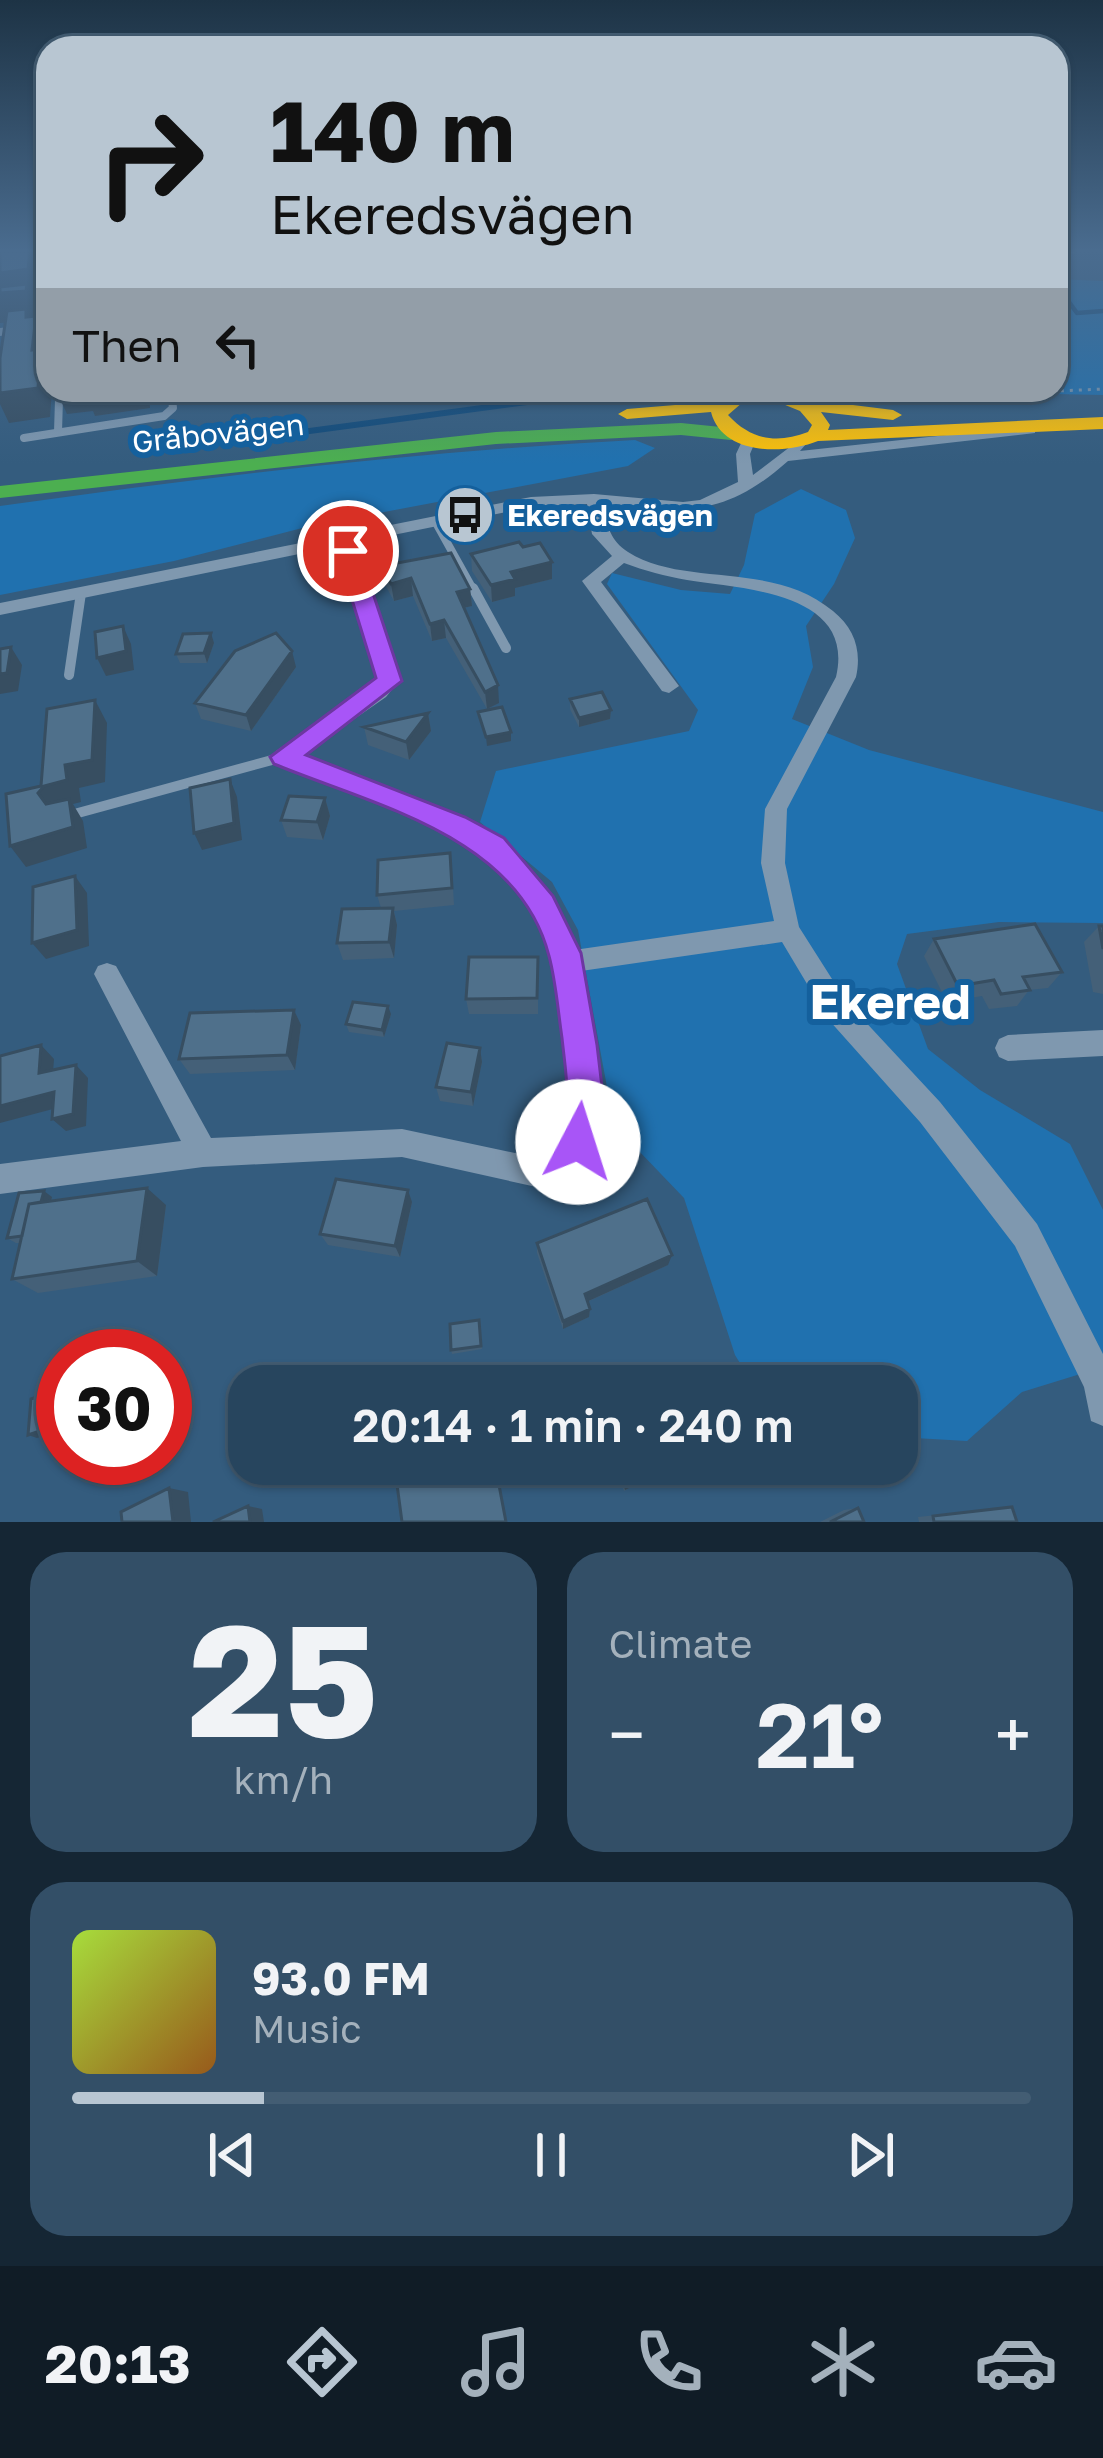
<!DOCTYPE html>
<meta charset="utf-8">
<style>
body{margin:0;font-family:"Golos Text",sans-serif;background:#334f67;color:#f1f3f6;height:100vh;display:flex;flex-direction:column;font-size:45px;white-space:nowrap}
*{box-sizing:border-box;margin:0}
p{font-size:39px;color:#a4b1bc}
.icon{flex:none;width:66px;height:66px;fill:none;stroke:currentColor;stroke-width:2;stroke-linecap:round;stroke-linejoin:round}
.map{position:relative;height:1522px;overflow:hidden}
.drawer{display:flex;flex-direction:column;gap:30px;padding:30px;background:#152634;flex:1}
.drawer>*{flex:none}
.top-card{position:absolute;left:36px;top:36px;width:1032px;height:366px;border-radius:36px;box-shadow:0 3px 9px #0004,0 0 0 3px #435d73;background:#b8c6d2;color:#111;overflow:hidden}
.speed{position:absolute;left:36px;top:1329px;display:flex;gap:24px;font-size:60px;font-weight:700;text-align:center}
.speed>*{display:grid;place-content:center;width:156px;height:156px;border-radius:50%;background:#27455e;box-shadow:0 3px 9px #0004,0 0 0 3px #435d73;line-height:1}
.speed .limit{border:18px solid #d22;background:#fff;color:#111}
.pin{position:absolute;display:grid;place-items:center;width:102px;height:102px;color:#fff;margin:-51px;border:6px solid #fff;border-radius:50%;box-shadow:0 3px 12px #0007}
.me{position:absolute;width:132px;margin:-66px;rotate:5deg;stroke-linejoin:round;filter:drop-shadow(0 0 9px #0008)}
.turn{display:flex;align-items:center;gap:42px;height:252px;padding:0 36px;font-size:54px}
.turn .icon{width:156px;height:156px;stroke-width:2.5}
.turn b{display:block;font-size:84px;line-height:102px}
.then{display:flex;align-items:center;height:114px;padding:0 36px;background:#0003;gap:24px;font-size:45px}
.big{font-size:90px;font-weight:600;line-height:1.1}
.drawer .card{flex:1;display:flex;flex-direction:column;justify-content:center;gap:18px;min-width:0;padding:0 42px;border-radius:36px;background:#334f67}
.drawer .dial{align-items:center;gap:0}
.dial b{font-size:156px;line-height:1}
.song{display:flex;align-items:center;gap:36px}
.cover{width:144px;height:144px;border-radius:18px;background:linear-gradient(135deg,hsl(80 70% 55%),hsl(30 70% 35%))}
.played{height:12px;border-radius:6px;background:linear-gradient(90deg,#b8c6d2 20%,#435d73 20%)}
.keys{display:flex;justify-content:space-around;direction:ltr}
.heat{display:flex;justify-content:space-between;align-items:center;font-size:66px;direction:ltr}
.drawer .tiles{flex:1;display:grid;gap:30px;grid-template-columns:1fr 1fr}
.card:last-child{grid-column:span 2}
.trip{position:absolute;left:228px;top:1365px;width:690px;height:120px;border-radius:36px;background:#27455e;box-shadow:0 3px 9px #0004,0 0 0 3px #435d73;font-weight:600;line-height:120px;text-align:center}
.tabs{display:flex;height:192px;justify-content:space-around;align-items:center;background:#101c26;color:#a4b1bc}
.tabs .icon{width:84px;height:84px}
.tabs .on{color:#b8c6d2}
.tabs b{font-size:54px;color:#f1f3f6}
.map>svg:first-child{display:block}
</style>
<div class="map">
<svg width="1103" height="1522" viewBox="0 0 1103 1522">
<rect width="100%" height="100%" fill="#345c7e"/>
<!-- green -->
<path fill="#2071af" d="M 1056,279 L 1103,281 L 1103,395 L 844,390 L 1056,390 Z
M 635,440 L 655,448 L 628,466 L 310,526 L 174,561 L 0,595 L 0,506 C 211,476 423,451 635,440 Z
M 801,489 L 846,510 L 855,538 L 834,584 L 806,626 L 813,667 L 792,719 L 869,750 L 1103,812 L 1103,923 L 999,922 L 907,934 L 897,964 L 928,1049 L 980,1090 L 1070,1144 L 1103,1210 L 1103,1367 L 1022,1392 L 967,1441 L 897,1437 L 897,1386 L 754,1386 L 735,1355 L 684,1198 L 614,1125 L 578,930 L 552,882 L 480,822 L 496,771 L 689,731 L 698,710 L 607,584 L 612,573 L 681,590 L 730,594 L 744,565 L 755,514 Z"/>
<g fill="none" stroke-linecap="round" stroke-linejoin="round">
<!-- stream-far1 -->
<path stroke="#114a79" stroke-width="4.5" d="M 1056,298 L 1069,302 L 1077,313 L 1103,311
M 528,402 L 616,390"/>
<!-- stream -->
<path stroke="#114a79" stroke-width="6" d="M 272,436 L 550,399"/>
<!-- path -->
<path stroke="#7f98af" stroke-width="3" stroke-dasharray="3 6" stroke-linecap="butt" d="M 899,398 L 1103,389"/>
<!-- lane-far2 -->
<path stroke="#7f98af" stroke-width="6" d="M 0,310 L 48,304
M 172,390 L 173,402
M 59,402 L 59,390"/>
<!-- lane-far1 -->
<path stroke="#7f98af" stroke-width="8" d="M 58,432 L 59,399
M 24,438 L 164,416 L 173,408 L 172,399
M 435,521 L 474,591"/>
<!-- lane -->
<path stroke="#7f98af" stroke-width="10" d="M 473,588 L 506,648
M 69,675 L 81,593
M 67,816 L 283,757"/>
<!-- street -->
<path fill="#7f98af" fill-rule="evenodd" d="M 1076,251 L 1075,253 L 1056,258 L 1056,252 Z
M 48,323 L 48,331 L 0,336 L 0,328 Z
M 1030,426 L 1035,427 L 1035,433 L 788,461 C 723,519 683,512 603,505 C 607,524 609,540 628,552 C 685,588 772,560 833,611 C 854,628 862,650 856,677 L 787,809 L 785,863 L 799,927 L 846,1001 L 940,1102 L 1037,1224 L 1103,1354 L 1103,1426 L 1091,1421 L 1084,1387 L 1015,1246 L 920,1122 L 828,1019 L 782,942 L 581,971 C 595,1042 628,1152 541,1188 L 402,1157 L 203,1167 L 0,1194 L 0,1164 L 181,1141 L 94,974 L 98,966 L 107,963 L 116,966 L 211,1138 L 402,1129 L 538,1158 L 554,1148 L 565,1131 L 571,1080 L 555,962 L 533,912 L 486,854 L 447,832 L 276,763 L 273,757 L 276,751 L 379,680 L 338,546 L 0,615 L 0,603 L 531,497 L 594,494 L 683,502 L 700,500 L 738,482 L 736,454 L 743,439 L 748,438 L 755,442 L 750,454 L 753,475 L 799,440 L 806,444 L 800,451 ZM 587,504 L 592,534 L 612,556 L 582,581 L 662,691 L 669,693 L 679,686 L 601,582 L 624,563 C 645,571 665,576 687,580 C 743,589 856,592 836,677 L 765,809 L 761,863 L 774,921 L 574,950 L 550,899 L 502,840 L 463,820 L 301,756 L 386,697 L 399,681 L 354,543 L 531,507 Z
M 1103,1030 L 1103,1056 L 1008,1061 L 999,1057 L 995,1048 L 999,1039 L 1008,1035 Z"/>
<!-- fast -->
<path fill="#4caf50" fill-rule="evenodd" d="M 681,423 L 731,428 L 740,434 L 731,440 L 681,435 L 496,444 L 0,498 L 0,486 L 496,432 Z"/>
<!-- slow -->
<path fill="#ffc107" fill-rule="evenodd" d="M 774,390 L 805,399 L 893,410 L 902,415 L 893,420 L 821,412 L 830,425 L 828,430 L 1103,417 L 1103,429 L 818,441 C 783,455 722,455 711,412 L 627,419 L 618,414 L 627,409 L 723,401 L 737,393 ZM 773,400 L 800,411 L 812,425 L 808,432 C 777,444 751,440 728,415 L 743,402 Z"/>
</g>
<!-- wall -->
<path fill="#446078" d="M 471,554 L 552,579 L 515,588 L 515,596 L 492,602 L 472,571 Z
M 381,566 L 470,589 L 472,606 L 464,608 L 499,703 L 487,709 L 446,638 L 432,641 L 413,596 L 394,601 L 384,583 Z
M 214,643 L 207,663 L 180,663 L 176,654 Z
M 296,667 L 251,731 L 201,719 L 195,703 Z
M 570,699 L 611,710 L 610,719 L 579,727 L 570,709 Z
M 428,713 L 431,731 L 409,760 L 368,745 L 364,727 Z
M 325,798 L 330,816 L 323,840 L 287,837 L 281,820 Z
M 452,870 L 454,905 L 394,911 L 397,925 L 394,958 L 343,960 L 337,943 L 381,908 L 377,895 Z
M 1099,926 L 1103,926 L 1103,994 L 1093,992 L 1084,942 Z
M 934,939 L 1062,972 L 1048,988 L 1029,990 L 1017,1006 L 989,1009 L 982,996 L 947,1002 L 924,956 Z
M 538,957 L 538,1014 L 469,1014 L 466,999 Z
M 391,1014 L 384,1037 L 349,1032 L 346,1024 Z
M 301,1025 L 295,1070 L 190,1074 L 179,1059 Z
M 480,1048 L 482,1062 L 473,1106 L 440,1101 L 436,1087 Z
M 52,1197 L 51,1201 L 166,1205 L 157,1276 L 38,1293 L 12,1279 L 20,1243 L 16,1243 L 7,1238 Z
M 412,1202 L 400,1257 L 328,1245 L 320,1234 Z
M 537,1243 L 668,1265 L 587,1302 L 590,1309 L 589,1317 L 563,1329 L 537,1253 Z
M 480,1324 L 482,1349 L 452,1354 L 451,1350 Z
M 615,1464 L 679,1464 L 624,1491 Z
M 1012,1507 L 1017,1522 L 919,1522 L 918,1517 Z
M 858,1508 L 864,1522 L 820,1522 L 844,1510 Z"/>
<!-- shaded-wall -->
<path fill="#374e61" d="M 30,251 L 39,251 L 42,260 L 39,298 L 33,298 L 39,313 L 38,320 L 47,343 L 48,390 L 52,390 L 50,417 L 9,423 L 0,404 L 0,393 L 32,350 L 27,321 L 0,323 L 0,273 Z
M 56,390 L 149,390 L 150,408 L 95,416 L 93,411 L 67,414 Z
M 552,562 L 552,579 L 515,588 L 515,596 L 492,602 L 491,585 L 511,572 Z
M 411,578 L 413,596 L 394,601 L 391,584 Z
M 470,589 L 472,606 L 459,609 L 457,592 Z
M 444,620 L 446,638 L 432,641 L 430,624 Z
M 123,626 L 131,644 L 134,670 L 106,676 L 97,658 Z
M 211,633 L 214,643 L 207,663 L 204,653 Z
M 11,647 L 22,665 L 18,691 L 0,694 L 0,674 Z
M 292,651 L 296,667 L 251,731 L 246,715 Z
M 498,685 L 499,703 L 487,709 L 485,692 Z
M 95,700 L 107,723 L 105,782 L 79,788 L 81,802 L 73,804 L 83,821 L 87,848 L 26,867 L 10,846 L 52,816 L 38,793 L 65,765 Z
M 611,710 L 610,719 L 579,727 L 579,718 Z
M 428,713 L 431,731 L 409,760 L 406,742 Z
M 511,732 L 511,741 L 487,746 L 486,737 Z
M 230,779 L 237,797 L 242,840 L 202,850 L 194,833 Z
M 325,798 L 330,816 L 323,840 L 317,822 Z
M 75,876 L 87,893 L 89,946 L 46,959 L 32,943 Z
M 393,908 L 397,925 L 394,958 L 389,942 Z
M 388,1006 L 391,1014 L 384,1037 L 382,1030 Z
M 294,1010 L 301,1025 L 295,1070 L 287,1055 Z
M 41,1045 L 54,1059 L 52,1086 L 39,1073 Z
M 480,1048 L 482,1062 L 473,1106 L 471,1092 Z
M 76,1065 L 88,1078 L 86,1126 L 66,1131 L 52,1119 Z
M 54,1092 L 68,1105 L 0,1123 L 0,1106 Z
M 147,1188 L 166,1205 L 157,1276 L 137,1261 Z
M 408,1190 L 412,1202 L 400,1257 L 395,1246 Z
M 44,1191 L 52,1197 L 42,1240 L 33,1235 Z
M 672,1255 L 668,1265 L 584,1303 L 585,1294 Z
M 590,1309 L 589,1317 L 563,1329 L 563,1321 Z
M 57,1391 L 63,1393 L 63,1429 L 37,1438 L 28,1435 Z
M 169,1488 L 188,1492 L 191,1522 L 173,1522 Z
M 248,1506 L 262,1509 L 264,1522 L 250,1522 Z"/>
<!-- building -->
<path fill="#4f708b" stroke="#374e61" stroke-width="3" d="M 0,251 L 30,251 L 28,269 L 0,273 Z
M 27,284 L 26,291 L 0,293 L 0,287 Z
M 26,309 L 26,317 L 36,316 L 32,350 L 48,348 L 48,355 L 46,354 L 40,360 L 38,388 L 0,393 L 0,358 L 7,311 Z
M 519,542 L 523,547 L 540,543 L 552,562 L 511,572 L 515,579 L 491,585 L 471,554 Z
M 451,553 L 470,589 L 457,592 L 498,685 L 485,692 L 444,620 L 430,624 L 411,578 L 391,584 L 381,566 Z
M 123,626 L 126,651 L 97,658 L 95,632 Z
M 211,633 L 204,653 L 176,654 L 183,634 Z
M 276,633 L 292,651 L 246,715 L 195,703 L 235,651 Z
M 11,647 L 7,673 L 0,674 L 0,649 Z
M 602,692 L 611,710 L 579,718 L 570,699 Z
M 95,700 L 92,760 L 65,765 L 67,780 L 44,786 L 38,793 L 46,804 L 69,799 L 73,827 L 10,846 L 6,794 L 41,786 L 47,709 Z
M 502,707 L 511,732 L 486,737 L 478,712 Z
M 428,713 L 406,742 L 364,727 Z
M 230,779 L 234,823 L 194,833 L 190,788 Z
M 289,796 L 325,798 L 317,822 L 281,820 Z
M 450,853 L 452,888 L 377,895 L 378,860 Z
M 75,876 L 77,930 L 32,943 L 33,887 Z
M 393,908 L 389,942 L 337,943 L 342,909 Z
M 1035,924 L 1062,972 L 1023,977 L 1030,990 L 1001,994 L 994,980 L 958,986 L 934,939 Z
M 1099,926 L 1103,926 L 1103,949 Z
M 469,957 L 538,957 L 537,998 L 466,999 Z
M 353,1002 L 388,1006 L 382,1030 L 346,1024 Z
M 294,1010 L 287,1055 L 179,1059 L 190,1013 Z
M 447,1043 L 480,1048 L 471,1092 L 436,1087 Z
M 41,1045 L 39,1073 L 76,1065 L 73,1114 L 52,1119 L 54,1092 L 0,1106 L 0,1056 Z
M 336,1179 L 408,1190 L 395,1246 L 320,1234 Z
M 147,1188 L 137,1261 L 12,1279 L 29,1204 Z
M 44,1191 L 41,1202 L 29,1204 L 22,1236 L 7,1238 L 19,1193 Z
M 647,1199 L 672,1255 L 585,1294 L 590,1309 L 563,1321 L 537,1243 Z
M 479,1320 L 481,1346 L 451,1350 L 450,1324 Z
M 688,1371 L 694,1386 L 654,1386 Z
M 57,1391 L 55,1426 L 28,1435 L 31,1399 Z
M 434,1464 L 495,1464 L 506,1522 L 402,1522 L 396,1477 Z
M 618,1464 L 676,1464 L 626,1488 Z
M 169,1488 L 173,1522 L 122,1522 L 121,1512 Z
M 248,1506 L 250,1522 L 213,1522 Z
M 1012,1507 L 1017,1522 L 934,1522 L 933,1516 Z
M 858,1508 L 864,1522 L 830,1522 Z"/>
<!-- sky -->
<linearGradient id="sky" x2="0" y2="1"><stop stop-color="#1d3345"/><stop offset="0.54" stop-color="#4a6c8f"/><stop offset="1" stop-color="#4a6c8f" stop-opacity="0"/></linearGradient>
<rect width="1103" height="464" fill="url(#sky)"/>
<!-- route -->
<path fill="#a855f7" stroke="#6d37a1" stroke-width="3" d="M 348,544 L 359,551 L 402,681 L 306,755 L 465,817 L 504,838 L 553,896 L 581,953 L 597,1045 L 604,1104 L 592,1156 L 578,1161 L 565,1156 C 557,1136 567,1122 567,1102 C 568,1081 564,1058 562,1038 C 558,1011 556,982 549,956 C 519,836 373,805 274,764 L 270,757 L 376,678 L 337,551 Z"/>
<!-- icons -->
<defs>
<g id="bus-disc" transform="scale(3)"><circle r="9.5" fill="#b8c6d2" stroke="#14609d"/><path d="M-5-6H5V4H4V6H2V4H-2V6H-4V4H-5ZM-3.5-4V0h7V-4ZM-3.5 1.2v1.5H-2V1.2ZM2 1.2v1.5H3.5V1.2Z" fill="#111"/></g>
</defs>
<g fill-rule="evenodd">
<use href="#bus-disc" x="465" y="515"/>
</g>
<g text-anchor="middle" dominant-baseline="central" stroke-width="12" stroke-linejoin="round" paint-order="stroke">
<!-- far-street labels -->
<g font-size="30" fill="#fff" stroke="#14609d">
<text transform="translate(218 433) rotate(-6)">Gråbovägen</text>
</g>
<!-- far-poi labels -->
<g font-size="30" font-weight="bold" fill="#fff" stroke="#14609d" text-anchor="start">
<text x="507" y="515">Ekeredsvägen</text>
</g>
<!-- near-neighbourhood labels -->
<g font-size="48" font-weight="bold" fill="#fff" stroke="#14609d">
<text x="890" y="1001">Ekered</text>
</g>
</g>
</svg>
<div class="speed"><div class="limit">30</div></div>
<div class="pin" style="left:348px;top:551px;background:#d93025"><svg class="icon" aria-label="arrive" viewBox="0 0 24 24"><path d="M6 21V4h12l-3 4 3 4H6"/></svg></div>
<svg class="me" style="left:578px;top:1142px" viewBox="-20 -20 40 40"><circle r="19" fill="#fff"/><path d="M0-13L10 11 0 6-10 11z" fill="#a855f7"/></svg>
<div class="trip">20:14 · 1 min · 240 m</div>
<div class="top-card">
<div class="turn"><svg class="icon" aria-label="right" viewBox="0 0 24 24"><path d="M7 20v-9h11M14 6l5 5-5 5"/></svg><div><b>140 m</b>Ekeredsvägen</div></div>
<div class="then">Then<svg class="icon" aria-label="left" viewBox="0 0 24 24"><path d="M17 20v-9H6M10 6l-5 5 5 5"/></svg></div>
</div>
</div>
<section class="drawer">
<div class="tiles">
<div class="card dial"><b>25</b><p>km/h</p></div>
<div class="card"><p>Climate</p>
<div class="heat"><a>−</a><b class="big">21°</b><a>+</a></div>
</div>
<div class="card">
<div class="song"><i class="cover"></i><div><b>93.0 FM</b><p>Music</p></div></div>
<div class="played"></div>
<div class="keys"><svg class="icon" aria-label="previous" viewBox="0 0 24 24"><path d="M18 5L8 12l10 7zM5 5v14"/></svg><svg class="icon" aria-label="pause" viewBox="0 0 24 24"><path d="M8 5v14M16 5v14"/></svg><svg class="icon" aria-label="next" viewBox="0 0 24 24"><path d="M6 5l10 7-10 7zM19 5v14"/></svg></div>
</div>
</div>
</section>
<nav class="tabs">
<b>20:13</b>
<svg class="icon on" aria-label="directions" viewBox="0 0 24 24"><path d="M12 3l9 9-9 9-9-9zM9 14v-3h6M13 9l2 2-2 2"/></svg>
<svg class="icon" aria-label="music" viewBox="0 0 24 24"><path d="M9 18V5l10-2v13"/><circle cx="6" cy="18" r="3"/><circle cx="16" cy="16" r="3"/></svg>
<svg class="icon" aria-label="phone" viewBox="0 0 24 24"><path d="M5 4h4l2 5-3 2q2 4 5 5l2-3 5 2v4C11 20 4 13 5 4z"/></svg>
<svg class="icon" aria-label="climate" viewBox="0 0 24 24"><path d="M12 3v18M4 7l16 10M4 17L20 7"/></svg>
<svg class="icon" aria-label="car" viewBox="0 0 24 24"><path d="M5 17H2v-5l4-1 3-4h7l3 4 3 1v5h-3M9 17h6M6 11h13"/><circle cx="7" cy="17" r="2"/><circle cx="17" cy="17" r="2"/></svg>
</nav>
